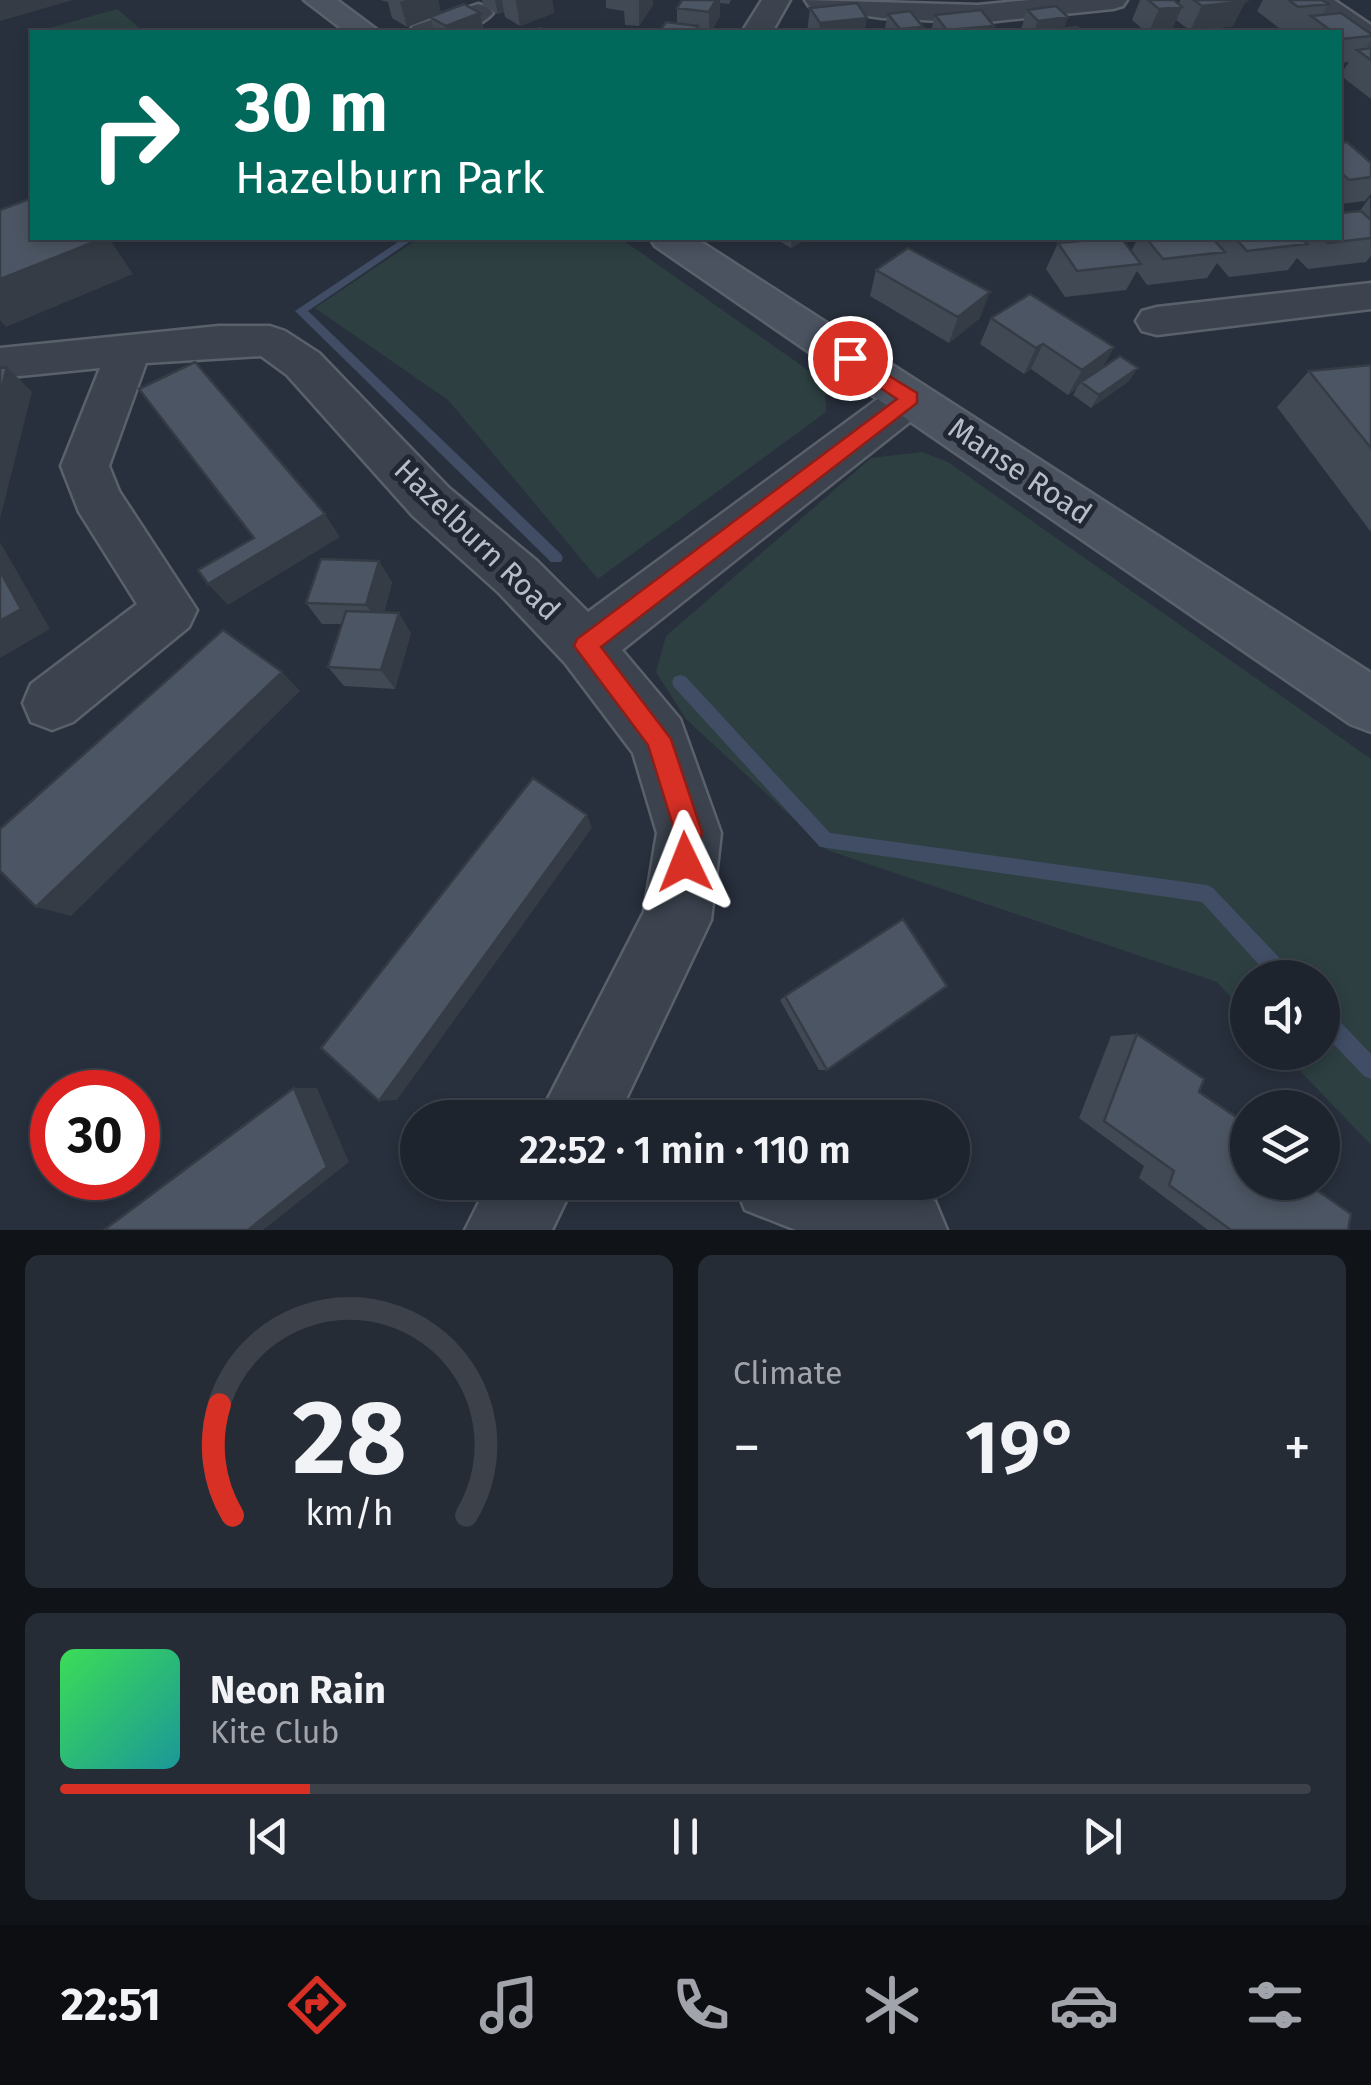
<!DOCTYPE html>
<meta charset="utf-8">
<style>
body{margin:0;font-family:"Fira Sans",sans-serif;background:#262c36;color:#f1f3f6;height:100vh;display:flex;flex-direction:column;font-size:38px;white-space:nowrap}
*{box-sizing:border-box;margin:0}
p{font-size:32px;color:#a1a4aa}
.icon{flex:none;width:55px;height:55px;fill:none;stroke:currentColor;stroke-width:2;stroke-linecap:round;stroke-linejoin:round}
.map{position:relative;height:1230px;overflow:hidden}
.details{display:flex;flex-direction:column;gap:25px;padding:25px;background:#101419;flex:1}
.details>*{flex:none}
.banner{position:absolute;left:30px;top:30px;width:1312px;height:210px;border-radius:0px;box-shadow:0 5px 15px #0003,0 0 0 2px #3c414a;background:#00695c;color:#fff;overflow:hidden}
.buttons{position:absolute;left:1230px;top:960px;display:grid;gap:20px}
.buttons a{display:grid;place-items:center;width:110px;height:110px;border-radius:50%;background:#1e242e;box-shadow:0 5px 15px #0003,0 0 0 2px #3c414a;font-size:50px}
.speed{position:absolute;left:30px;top:1070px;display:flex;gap:20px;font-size:50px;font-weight:700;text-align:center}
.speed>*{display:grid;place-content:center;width:130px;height:130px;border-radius:50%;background:#1e242e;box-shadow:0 5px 15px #0003,0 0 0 2px #3c414a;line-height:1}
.speed .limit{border:15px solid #d22;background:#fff;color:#111}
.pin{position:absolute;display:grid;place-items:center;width:85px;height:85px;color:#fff;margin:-42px;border:5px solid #fff;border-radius:50%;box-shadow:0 2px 10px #0007}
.me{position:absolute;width:110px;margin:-55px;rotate:358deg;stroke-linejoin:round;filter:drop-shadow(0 0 8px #0008)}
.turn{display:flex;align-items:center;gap:35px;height:210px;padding:0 40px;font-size:45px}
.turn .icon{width:130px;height:130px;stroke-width:2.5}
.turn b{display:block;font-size:70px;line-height:85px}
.big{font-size:75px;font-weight:600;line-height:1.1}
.details .card{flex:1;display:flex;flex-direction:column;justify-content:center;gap:15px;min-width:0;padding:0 35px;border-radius:15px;background:#262c36}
.details .dial{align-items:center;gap:0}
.dial svg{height:260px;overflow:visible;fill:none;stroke:#3c414a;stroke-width:7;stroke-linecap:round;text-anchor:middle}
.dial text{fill:#f1f3f6;stroke:none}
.song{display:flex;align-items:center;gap:30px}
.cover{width:120px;height:120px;border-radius:15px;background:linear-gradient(135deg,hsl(130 70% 55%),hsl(180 70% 35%))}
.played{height:10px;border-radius:5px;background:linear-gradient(90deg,#d93025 20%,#3c414a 20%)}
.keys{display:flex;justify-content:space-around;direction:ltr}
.heat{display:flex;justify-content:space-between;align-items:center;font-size:55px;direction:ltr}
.details .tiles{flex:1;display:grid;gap:25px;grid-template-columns:1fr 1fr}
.card:last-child{grid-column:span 2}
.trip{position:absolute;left:400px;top:1100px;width:570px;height:100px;border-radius:50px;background:#1e242e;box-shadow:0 5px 15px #0003,0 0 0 2px #3c414a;font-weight:600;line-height:100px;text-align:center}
.tabs{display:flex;height:160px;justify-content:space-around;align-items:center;background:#0c0e12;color:#a1a4aa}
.tabs .icon{width:70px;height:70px}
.tabs .on{color:#d93025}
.tabs b{font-size:45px;color:#f1f3f6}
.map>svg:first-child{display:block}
</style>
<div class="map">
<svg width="1371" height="1230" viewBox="0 0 1371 1230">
<rect width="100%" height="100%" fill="#28303d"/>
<!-- green -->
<path fill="#2d3f41" d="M 117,9 L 144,32 L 35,32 Z
M 419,238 L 620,238 L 825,382 L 826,412 L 598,579 L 448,400 L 315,308 Z
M 922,452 L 948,462 L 1371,759 L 1371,1145 L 1283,1053 L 1322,1052 L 1322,978 L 1248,978 L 1247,1015 L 1217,982 L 827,850 L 686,719 L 656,672 L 666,636 L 871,458 Z"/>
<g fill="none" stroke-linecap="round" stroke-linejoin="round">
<!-- stream -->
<path fill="#404d65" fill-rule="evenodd" d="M 404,238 L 415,238 L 308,311 L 561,554 L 563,558 L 561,562 L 551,562 L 295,311 Z
M 680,675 L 686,677 L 830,833 L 1207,885 L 1213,888 L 1292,971 L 1294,978 L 1271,978 L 1202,902 L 820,847 L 674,687 L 672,682 L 674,677 Z
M 1322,1007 L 1329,1010 L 1371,1054 L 1371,1079 L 1364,1076 L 1322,1032 Z"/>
<!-- street casing -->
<g stroke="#5a616b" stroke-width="5">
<path id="street" d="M 762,0 L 790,0 L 772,32 L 742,32 Z
M 805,0 L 978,5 L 1029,0 L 1127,0 L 1123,6 L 1113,9 L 978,23 L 882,18 L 819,9 L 809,6 Z
M 1301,0 L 1334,0 L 1371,25 L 1371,48 L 1360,45 Z
M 478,4 L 488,7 L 493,13 C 474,35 435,33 409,32 L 413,26 Z
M 1371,283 L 1371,309 L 1157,335 L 1142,331 L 1136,321 L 1142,311 L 1157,307 Z
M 219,326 L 270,326 L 285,331 L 319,353 L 449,488 L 537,561 L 588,612 L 894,387 L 910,382 L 926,387 L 933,398 L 926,409 L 622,650 L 680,719 L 721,833 L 711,920 L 617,1118 L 538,1118 L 644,912 L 657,833 L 633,753 L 565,663 L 499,593 L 413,516 L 287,375 L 261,356 L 146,363 L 109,466 L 119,491 L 197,610 L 189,627 L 73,722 L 52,730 L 31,722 L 23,703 L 31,684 L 137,604 L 79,512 L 61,466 L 100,368 L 0,378 L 0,348 Z
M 489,1182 L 575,1182 L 552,1230 L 465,1230 Z
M 734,1182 L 887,1182 L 935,1201 L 947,1230 L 796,1230 L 745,1210 Z"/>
</g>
<!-- secondary casing -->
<g stroke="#5a616b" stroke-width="5">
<path id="secondary" d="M 304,0 L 337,0 L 380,32 L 346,32 Z
M 650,238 L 695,238 L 1371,673 L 1371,732 L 1350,724 L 655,246 Z"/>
</g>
<!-- street -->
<use href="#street" fill="#3c434e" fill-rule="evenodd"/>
<!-- secondary -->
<use href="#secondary" fill="#4b5260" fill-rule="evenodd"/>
</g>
<!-- wall -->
<path fill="#414955" d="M 380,0 L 438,0 L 441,13 L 480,13 L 484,32 L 434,32 L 431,18 L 407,27 L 392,18 L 388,2 Z
M 482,0 L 552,0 L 554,13 L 520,26 L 505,17 L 504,12 L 498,14 L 483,6 Z
M 606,0 L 653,0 L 653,5 L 639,26 L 625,25 L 624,11 L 606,8 Z
M 682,0 L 731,0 L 729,4 L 720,3 L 720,16 L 711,32 L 659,32 L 677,24 L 677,8 Z
M 1140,0 L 1174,0 L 1179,4 L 1180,0 L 1244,0 L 1233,26 L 1210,29 L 1214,32 L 1176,32 L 1177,30 L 1188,29 L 1176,20 L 1171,32 L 1146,32 L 1132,20 Z
M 1263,0 L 1322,0 L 1328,4 L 1322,15 L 1371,34 L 1371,39 L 1365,49 L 1371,48 L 1371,99 L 1340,75 L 1349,62 L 1340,63 L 1340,32 L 1301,32 L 1303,30 L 1284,32 L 1257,11 Z
M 810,8 L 865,32 L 807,32 Z
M 1027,10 L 1068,17 L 1064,28 L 1083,32 L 1020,32 Z
M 888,14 L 923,27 L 922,32 L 884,32 Z
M 935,15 L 994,26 L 992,32 L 931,32 Z
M 1340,143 L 1371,163 L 1371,194 L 1365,201 L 1340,204 Z
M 1370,197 L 1371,256 L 1366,262 L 1308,269 L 1297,258 L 1288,270 L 1229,277 L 1217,263 L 1207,278 L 1147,285 L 1137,271 L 1126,290 L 1065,297 L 1046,269 L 1058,243 L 1131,251 L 1138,238 L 1212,238 L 1213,239 L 1214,238 L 1340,238 Z
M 774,238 L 809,238 L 791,248 Z
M 876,270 L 980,318 L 949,343 L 870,296 Z
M 991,318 L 1114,347 L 1102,368 L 1129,381 L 1091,408 L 1073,395 L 1077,388 L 1068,395 L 1031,369 L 1024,374 L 980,344 Z
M 1371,365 L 1371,532 L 1277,407 L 1309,371 Z
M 392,582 L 384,612 L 411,633 L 395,689 L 344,686 L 328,667 L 342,624 L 322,624 L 306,603 Z
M 785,996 L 827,1070 L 819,1070 L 780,1000 Z
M 1137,1034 L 1199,1092 L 1248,1182 L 1348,1230 L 1208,1230 L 1139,1178 L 1144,1166 L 1079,1118 L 1111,1036 Z"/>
<!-- shaded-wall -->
<path fill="#353c45" d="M 0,0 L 73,0 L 0,21 Z
M 405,0 L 438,0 L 441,14 L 407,27 L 400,2 Z
M 495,0 L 502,0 L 504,12 L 498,14 Z
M 515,0 L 552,0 L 554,13 L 520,26 L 516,1 Z
M 639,0 L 653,0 L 653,5 L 639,26 Z
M 716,0 L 720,0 L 720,16 L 711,32 L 709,32 L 709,12 Z
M 1246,1 L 1233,26 L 1190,31 L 1202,6 Z
M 1182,7 L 1171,32 L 1149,32 L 1159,9 Z
M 480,13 L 484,32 L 447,32 L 446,26 Z
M 1068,17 L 1063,32 L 1045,30 L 1045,32 L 1034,32 L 1038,21 Z
M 867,18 L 865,32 L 819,32 L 820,23 Z
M 994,26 L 992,32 L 946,32 L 947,30 Z
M 923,27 L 922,32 L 900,32 L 900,29 Z
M 104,238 L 109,238 L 133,274 L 6,327 L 0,320 L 0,279 Z
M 792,238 L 809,238 L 791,248 Z
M 990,292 L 980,318 L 949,343 L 958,317 Z
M 1043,344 L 1031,369 L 1024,374 L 1036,348 Z
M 1114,347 L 1099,373 L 1081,382 L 1077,388 L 1068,395 L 1082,370 Z
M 7,367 L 32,392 L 0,519 L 0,394 Z
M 1138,368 L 1129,381 L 1091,408 L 1099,395 Z
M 325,514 L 340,537 L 228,605 L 208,584 Z
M 0,542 L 50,629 L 0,658 Z
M 379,561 L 392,582 L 380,625 L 366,605 Z
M 399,613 L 411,633 L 395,689 L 381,670 Z
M 282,672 L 300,691 L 71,916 L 36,907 Z
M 587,815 L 592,828 L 397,1100 L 379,1101 Z
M 294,1088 L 317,1088 L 349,1162 L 263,1230 L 248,1230 Z"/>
<!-- building -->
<path fill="#4c5563" stroke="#353c45" stroke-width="2.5" d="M 682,0 L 716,0 L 709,12 L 677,8 Z
M 1148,0 L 1174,0 L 1182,7 L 1159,9 Z
M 1194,0 L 1244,0 L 1246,1 L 1202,6 Z
M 1289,0 L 1322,0 L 1328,4 L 1298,7 Z
M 857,3 L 867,18 L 820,23 L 810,8 Z
M 464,4 L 480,13 L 446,26 L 430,17 Z
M 1056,6 L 1068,17 L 1038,21 L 1027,10 Z
M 981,10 L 994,26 L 947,30 L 935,15 Z
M 910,11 L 923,27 L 900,29 L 888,14 Z
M 1341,13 L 1371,34 L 1371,36 L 1342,39 L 1340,37 L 1340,32 L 1333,32 L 1311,16 Z
M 666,22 L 698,26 L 694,32 L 659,32 Z
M 1077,27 L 1083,32 L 1048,32 L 1045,30 Z
M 541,28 L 549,32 L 529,32 Z
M 1209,28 L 1214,32 L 1179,32 L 1177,30 Z
M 1371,48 L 1371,60 L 1357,50 Z
M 1347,142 L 1371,163 L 1371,177 L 1349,180 L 1340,172 L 1340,143 Z
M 32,198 L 32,238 L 104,238 L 0,279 L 0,210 Z
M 1361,211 L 1371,220 L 1371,238 L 1328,243 L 1323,238 L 1340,238 L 1340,213 Z
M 1113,238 L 1121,238 L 1141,264 L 1077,271 L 1058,243 Z
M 1146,238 L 1212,238 L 1225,252 L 1163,259 Z
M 1235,238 L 1301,238 L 1307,244 L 1247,251 Z
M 908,248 L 990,292 L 958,317 L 876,270 Z
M 1030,294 L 1114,347 L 1082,370 L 1043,344 L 1036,348 L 991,318 Z
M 1120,356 L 1138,368 L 1099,395 L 1081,382 Z
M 195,362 L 325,514 L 208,584 L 198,570 L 254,538 L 139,389 Z
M 1371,365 L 1371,448 L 1309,371 Z
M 7,367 L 0,394 L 0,368 Z
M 321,559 L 379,561 L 366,605 L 306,603 Z
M 0,571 L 21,609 L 0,621 Z
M 346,611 L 399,613 L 381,670 L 328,667 Z
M 223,630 L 282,672 L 36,907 L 0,871 L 0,829 Z
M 533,778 L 587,815 L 379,1101 L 321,1048 Z
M 903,919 L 947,986 L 827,1070 L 785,996 Z
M 1137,1034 L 1204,1079 L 1199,1092 L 1248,1125 L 1248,1182 L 1305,1182 L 1351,1214 L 1348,1230 L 1231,1230 L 1169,1185 L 1174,1171 L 1104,1121 Z
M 294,1088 L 327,1167 L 248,1230 L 104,1230 Z"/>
<!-- route -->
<path fill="#d93025" stroke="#8d1f18" stroke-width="2.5" d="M 850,352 L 917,393 L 917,403 L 601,647 L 671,739 L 702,832 L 694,871 L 685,875 L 675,871 L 671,862 L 675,832 L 648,745 L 574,646 L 577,639 L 897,399 L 843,363 L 843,354 Z"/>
<g text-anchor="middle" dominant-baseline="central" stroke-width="10" stroke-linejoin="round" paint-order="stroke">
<!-- street labels -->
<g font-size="30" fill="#b8bec8" stroke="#212833">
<text transform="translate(1020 471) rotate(34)">Manse Road</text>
<text transform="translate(477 540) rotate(44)">Hazelburn Road</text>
</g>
</g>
</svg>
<div class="buttons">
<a><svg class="icon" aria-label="sound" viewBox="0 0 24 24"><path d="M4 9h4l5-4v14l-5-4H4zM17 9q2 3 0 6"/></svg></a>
<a><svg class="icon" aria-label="layers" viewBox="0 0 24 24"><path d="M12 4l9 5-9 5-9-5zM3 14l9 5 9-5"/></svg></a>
</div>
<div class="speed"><div class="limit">30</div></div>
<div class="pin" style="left:850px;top:358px;background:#d93025"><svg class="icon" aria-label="arrive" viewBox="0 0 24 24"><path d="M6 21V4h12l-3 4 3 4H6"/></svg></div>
<svg class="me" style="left:685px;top:862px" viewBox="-20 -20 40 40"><path d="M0-17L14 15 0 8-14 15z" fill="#d93025" stroke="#fff" stroke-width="4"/></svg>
<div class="trip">22:52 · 1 min · 110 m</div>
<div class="banner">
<div class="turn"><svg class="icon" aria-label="right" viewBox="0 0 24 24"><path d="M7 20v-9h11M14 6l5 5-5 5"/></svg><div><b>30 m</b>Hazelburn Park</div></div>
</div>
</div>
<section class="details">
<div class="tiles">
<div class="card dial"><svg viewBox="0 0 100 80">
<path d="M14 69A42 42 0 1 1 86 69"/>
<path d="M14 69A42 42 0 0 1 10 35" stroke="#d93025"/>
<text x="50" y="56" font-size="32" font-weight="700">28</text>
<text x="50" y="72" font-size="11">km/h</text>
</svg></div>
<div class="card"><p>Climate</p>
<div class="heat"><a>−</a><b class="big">19°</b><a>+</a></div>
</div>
<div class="card">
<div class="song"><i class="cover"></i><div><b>Neon Rain</b><p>Kite Club</p></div></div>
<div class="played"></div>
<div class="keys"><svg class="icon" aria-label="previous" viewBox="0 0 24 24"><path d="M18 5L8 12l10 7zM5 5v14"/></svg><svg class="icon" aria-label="pause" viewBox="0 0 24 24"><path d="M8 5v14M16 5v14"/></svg><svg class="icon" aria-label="next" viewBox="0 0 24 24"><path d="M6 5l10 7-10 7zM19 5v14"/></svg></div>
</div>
</div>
</section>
<nav class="tabs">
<b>22:51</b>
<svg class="icon on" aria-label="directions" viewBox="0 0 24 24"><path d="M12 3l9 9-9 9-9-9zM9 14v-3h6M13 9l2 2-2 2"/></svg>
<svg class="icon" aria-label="music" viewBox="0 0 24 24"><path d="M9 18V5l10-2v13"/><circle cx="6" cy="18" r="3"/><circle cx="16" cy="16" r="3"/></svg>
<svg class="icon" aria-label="phone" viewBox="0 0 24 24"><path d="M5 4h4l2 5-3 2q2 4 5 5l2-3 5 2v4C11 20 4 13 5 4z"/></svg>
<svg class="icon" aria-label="climate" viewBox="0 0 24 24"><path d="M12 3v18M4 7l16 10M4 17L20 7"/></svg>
<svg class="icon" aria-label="car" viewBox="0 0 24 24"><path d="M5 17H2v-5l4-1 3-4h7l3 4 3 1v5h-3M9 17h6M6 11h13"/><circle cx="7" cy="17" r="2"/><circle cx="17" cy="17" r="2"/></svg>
<svg class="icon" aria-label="filters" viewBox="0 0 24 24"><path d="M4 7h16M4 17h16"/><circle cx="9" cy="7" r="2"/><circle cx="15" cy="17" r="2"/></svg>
</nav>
